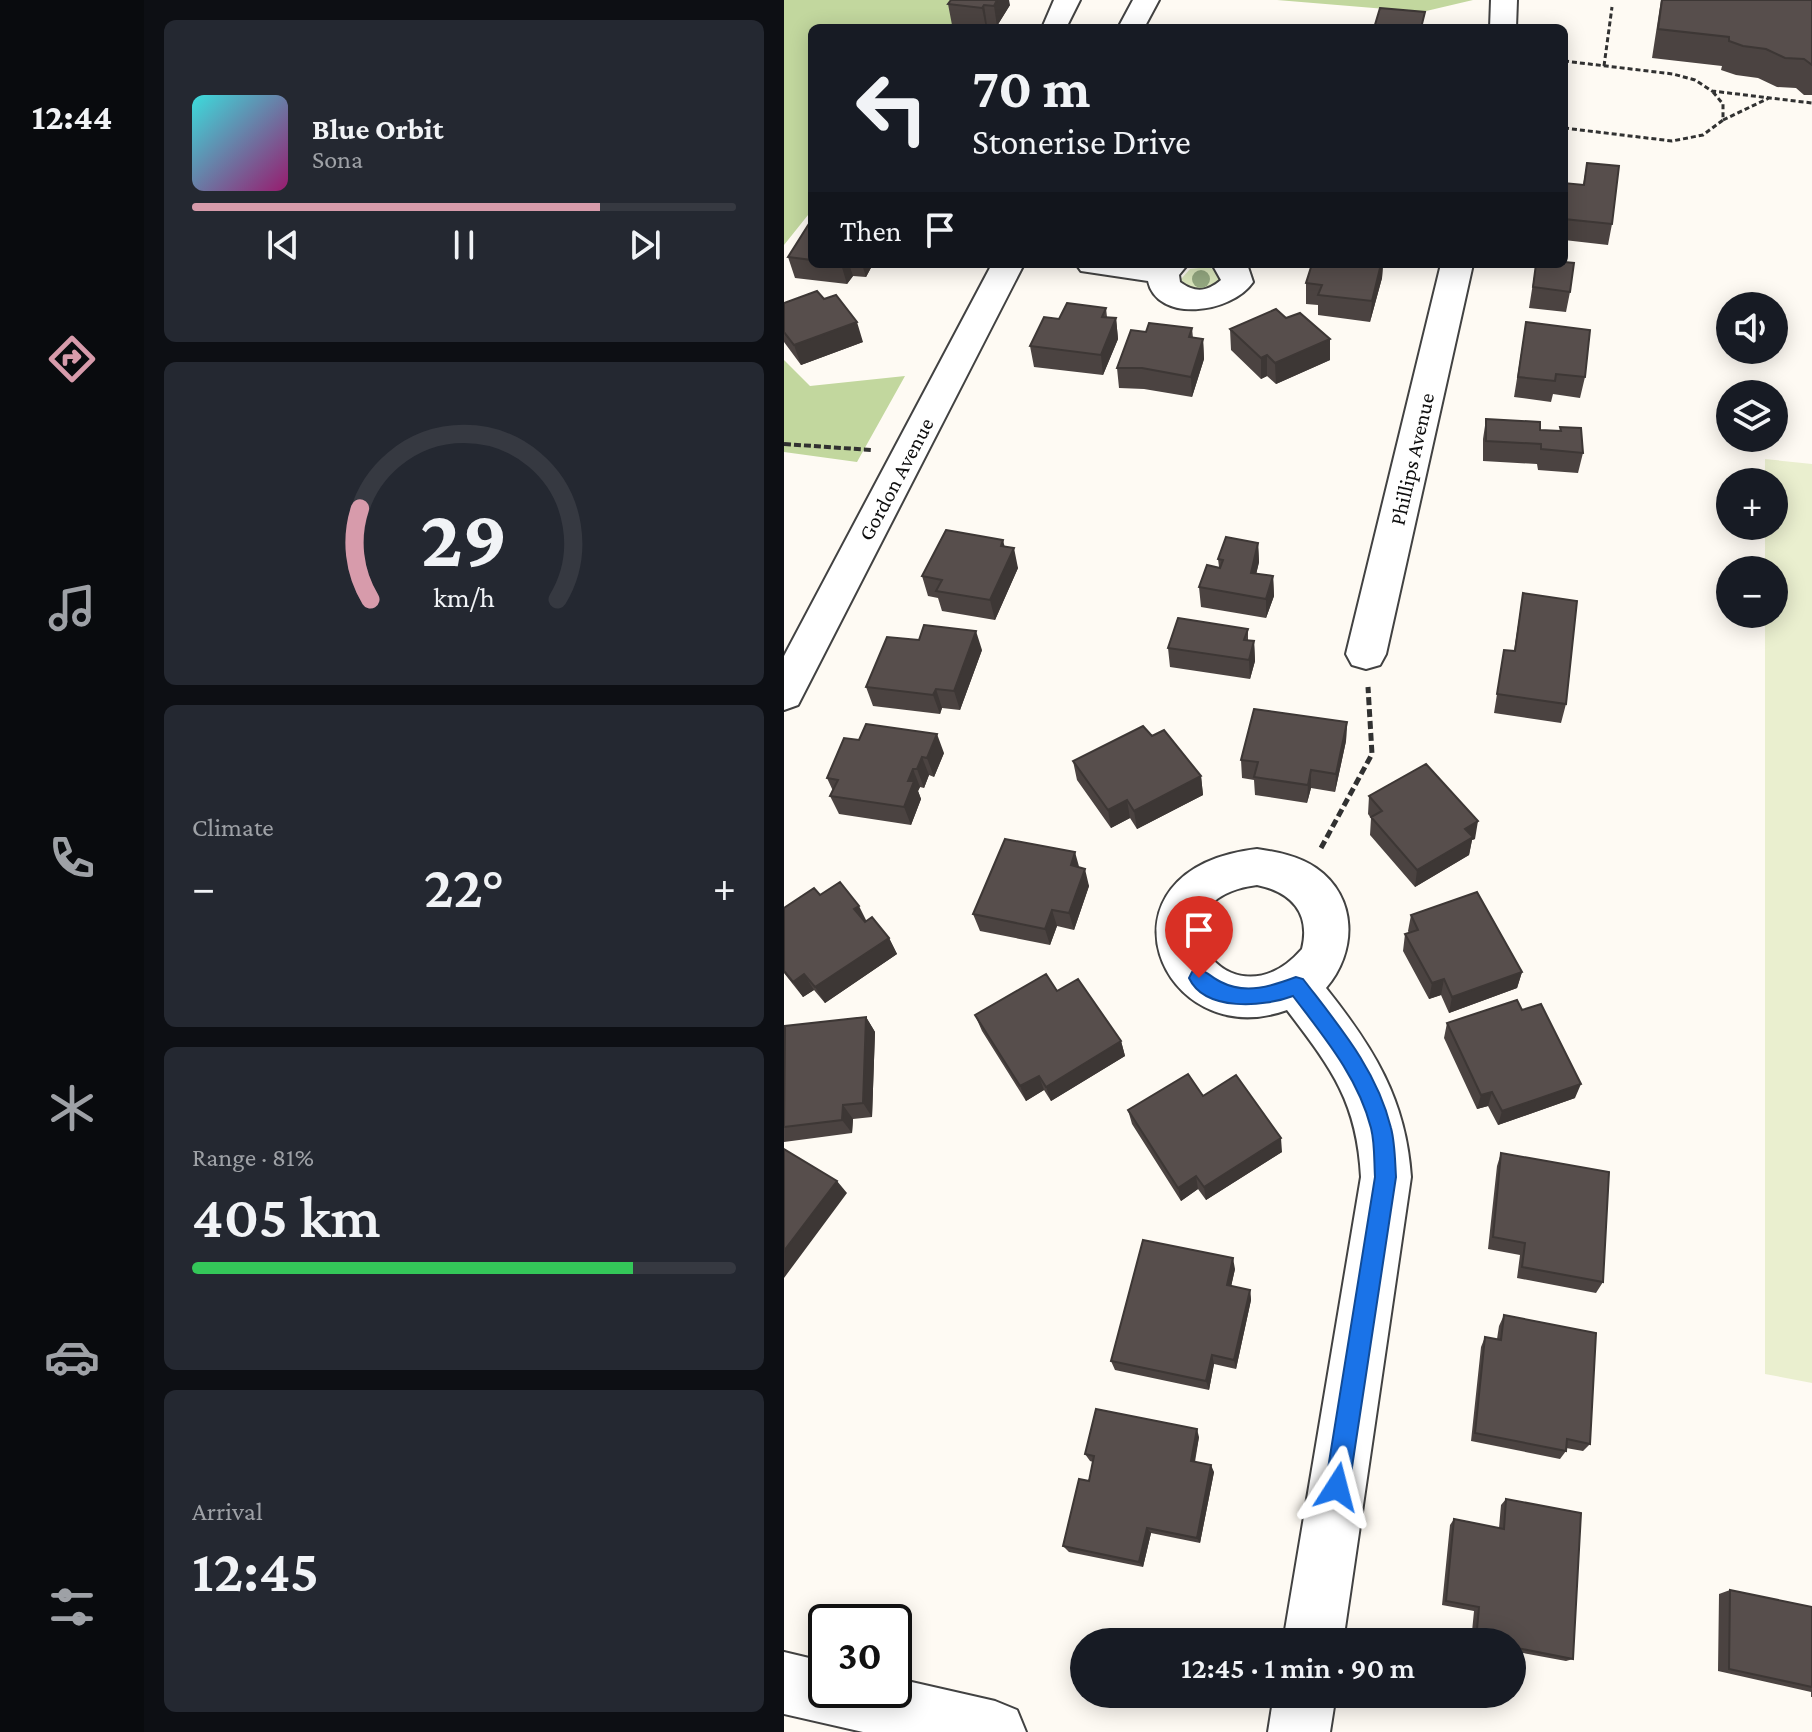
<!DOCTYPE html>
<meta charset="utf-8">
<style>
body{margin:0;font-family:"Crimson Pro",serif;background:#242831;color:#f1f3f6;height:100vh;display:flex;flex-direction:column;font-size:30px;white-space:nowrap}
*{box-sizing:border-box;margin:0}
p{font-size:26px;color:#9ea1a6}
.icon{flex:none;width:44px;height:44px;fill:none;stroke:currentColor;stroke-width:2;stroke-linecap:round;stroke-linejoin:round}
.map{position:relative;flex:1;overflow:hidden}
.panel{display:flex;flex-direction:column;gap:20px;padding:20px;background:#0d0f14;width:640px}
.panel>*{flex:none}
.guide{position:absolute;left:24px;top:24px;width:760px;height:244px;border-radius:12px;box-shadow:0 4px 20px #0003;background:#171b24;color:#f1f3f6;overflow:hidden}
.fabs{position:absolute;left:932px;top:292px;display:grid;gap:16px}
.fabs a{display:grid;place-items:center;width:72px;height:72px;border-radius:50%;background:#171b24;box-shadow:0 4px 20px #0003;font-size:40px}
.speed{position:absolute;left:24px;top:1604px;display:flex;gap:16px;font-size:40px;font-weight:700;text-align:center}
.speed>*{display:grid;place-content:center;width:104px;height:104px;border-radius:50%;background:#171b24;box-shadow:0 4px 20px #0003;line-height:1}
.speed .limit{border:4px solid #111;border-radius:12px;background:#fff;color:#111}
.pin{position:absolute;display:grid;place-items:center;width:68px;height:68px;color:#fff;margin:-82px -34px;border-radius:50% 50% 50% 0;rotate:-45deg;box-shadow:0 0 8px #0007}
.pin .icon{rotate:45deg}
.me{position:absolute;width:88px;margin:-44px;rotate:9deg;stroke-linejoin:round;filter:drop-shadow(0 0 6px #0008)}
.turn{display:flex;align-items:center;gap:28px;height:168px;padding:0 32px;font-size:36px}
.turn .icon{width:104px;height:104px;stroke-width:2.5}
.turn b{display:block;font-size:56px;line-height:68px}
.then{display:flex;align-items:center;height:76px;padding:0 32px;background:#0003;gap:16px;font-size:30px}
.big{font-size:60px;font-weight:600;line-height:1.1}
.panel .card{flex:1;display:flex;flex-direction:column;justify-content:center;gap:12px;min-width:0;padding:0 28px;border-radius:12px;background:#242831}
.panel .dial{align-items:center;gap:0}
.dial svg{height:208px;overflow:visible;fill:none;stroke:#363941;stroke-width:7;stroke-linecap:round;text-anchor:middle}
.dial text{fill:#f1f3f6;stroke:none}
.song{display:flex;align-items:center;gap:24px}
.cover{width:96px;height:96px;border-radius:12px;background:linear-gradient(135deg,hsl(180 70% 55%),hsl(320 70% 35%))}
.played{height:8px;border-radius:4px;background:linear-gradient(90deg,#d79bab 75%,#363941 75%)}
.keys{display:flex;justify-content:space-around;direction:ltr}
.heat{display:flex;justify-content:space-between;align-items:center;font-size:44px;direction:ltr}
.charge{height:12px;border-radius:6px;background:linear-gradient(90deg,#34c759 81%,#363941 0)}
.trip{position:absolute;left:286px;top:1628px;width:456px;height:80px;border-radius:40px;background:#171b24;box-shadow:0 4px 20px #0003;font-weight:600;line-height:80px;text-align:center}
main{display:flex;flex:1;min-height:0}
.tab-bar{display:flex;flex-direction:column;width:144px;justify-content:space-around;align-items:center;background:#090b0e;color:#9ea1a6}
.tab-bar .icon{width:56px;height:56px}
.tab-bar .selected{color:#d79bab}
.tab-bar b{font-size:36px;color:#f1f3f6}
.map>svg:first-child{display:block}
</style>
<main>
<nav class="tab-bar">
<b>12:44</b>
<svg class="icon selected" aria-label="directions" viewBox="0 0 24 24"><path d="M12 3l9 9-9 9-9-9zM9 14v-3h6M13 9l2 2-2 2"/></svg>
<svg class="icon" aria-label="music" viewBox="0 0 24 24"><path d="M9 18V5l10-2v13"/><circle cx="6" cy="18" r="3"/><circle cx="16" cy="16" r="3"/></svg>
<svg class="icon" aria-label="phone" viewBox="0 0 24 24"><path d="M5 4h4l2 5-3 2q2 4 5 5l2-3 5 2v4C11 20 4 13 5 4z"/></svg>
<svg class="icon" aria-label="climate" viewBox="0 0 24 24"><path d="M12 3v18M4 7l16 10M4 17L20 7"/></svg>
<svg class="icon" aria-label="car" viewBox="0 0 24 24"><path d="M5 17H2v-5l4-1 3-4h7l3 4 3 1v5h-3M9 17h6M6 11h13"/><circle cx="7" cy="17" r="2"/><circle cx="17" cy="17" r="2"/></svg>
<svg class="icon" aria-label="filters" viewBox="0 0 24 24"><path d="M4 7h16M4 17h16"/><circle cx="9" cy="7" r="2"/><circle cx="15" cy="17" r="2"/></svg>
</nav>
<section class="panel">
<div class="card">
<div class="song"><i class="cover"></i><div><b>Blue Orbit</b><p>Sona</p></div></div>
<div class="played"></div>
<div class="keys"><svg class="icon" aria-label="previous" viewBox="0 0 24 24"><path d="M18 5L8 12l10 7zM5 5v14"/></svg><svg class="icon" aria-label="pause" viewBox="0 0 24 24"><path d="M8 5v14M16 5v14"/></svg><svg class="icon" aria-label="next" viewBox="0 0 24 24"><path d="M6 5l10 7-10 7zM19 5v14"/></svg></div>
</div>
<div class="card dial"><svg viewBox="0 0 100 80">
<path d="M14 69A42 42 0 1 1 86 69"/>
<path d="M14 69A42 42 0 0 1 10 34" stroke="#d79bab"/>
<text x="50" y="56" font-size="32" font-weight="700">29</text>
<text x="50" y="72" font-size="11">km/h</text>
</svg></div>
<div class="card"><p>Climate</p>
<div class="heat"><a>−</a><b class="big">22°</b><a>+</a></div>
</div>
<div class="card"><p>Range · 81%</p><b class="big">405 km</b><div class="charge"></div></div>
<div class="card"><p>Arrival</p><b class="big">12:45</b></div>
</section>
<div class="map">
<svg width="1028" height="1732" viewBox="0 0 1028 1732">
<rect width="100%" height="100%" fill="#fefaf3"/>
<!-- green -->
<path fill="#dbe7bd" d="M 424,267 L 432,270 L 439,280 L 436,286 L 410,292 L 398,284 L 397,279 L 406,269 Z"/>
<!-- forest -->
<path fill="#c2d79e" d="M 0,0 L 188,0 L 167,28 L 28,28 L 28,210 L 0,245 Z
M 493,0 L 689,0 L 638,12 Z
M 0,360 L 26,386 L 121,376 L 73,462 L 0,452 Z"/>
<!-- pitch -->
<path fill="#eaefcf" d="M 981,459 L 1028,464 L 1028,1383 L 981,1374 L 981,614 L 990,614 L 990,570 L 981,570 L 981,526 L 990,526 L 990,482 L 981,482 Z"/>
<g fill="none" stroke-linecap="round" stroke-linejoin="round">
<!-- minor casing -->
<g stroke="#424242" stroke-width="4">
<path id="minor" d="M 270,0 L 296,0 L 282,28 L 258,28 Z
M 349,0 L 375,0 L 360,28 L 334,28 Z
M 707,0 L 733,0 L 732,28 L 706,28 Z
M 208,264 L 240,264 L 14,705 L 0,710 L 0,656 Z
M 292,264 L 404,264 L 395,275 L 396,282 C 411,293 423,292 437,280 L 428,264 L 463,264 L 469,282 C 447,314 373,323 364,281 L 297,271 Z
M 657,264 L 689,264 L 602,654 L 596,665 L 582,669 L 568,665 L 562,654 Z
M 473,849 C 493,852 515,856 532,868 C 574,897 573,952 542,988 C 589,1047 622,1099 627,1177 L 559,1642 L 499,1642 L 577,1177 C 573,1101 547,1068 503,1010 C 376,1056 301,869 473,849 ZM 473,885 C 507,892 527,913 518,949 C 445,1033 357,900 473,885 Z
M 0,1652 L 42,1662 L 42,1690 L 110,1690 L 110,1678 L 211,1701 L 233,1710 L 242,1732 L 79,1732 L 0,1714 Z
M 490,1694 L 552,1694 L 546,1732 L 484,1732 Z"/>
</g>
<!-- path-far2 -->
<path stroke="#313131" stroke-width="3" stroke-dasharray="5 3" stroke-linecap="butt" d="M 780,61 L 889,74 L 911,80 L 928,91 L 1028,103
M 820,66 L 828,7
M 939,120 L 985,98
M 780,128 L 888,141 L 919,135 L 939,120 L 939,104 L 929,92"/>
<!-- path-far1 -->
<path stroke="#313131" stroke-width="4" stroke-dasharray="7 3" stroke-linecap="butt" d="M 0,444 L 87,450"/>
<!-- path -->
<path stroke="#313131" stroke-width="5" stroke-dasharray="8 4" stroke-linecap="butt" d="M 537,848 L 588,754 L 584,687"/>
<!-- minor -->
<use href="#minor" fill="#fff" fill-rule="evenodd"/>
</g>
<!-- trees -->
<circle fill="#94a881" cx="417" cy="279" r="9"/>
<!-- wall -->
<path fill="#4b4341" d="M 877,0 L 1028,0 L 1028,95 L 1020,95 L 1012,88 L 993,87 L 974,78 L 952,75 L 937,70 L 938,66 L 868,58 Z
M 164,4 L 226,5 L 213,26 L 203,25 L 202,28 L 168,25 Z
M 803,163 L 828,224 L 824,245 L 780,240 L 780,183 L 799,185 Z
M 28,219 L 28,264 L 89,264 L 82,277 L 69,276 L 63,284 L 11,278 L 4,257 Z
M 528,264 L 599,264 L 598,278 L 586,322 L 534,315 L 534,305 L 522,304 L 522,283 Z
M 752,264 L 786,292 L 782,312 L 745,308 Z
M 0,303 L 79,342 L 17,365 L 0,342 Z
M 322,308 L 323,317 L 332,318 L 334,339 L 319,375 L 250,367 L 246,346 L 275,319 Z
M 742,322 L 801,377 L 796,398 L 769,394 L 767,402 L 730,397 Z
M 408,328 L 409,338 L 419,339 L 420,359 L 408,397 L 360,389 L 335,388 L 333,368 L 362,332 Z
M 446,329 L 546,360 L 492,384 L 483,376 L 477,379 L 447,350 Z
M 702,419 L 756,430 L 776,431 L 776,427 L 799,453 L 794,473 L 754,470 L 753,464 L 699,461 L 699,439 Z
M 474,543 L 475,562 L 472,574 L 489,576 L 490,596 L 482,618 L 417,607 L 415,587 L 435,567 L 434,559 Z
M 221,547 L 234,568 L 211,620 L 158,611 L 154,598 L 144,596 L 138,576 Z
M 739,593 L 782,704 L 777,723 L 710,713 L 720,650 L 730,651 Z
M 464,629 L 464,640 L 470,641 L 471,661 L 466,679 L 386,667 L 384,648 Z
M 198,650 L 176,710 L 158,708 L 156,714 L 89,706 L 82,687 Z
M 563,722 L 562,741 L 551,792 L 527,788 L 523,803 L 471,795 L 470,780 L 458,778 L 457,760 Z
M 368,736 L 417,776 L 419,795 L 353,829 L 346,818 L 327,828 L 293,780 L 289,761 Z
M 160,753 L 150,777 L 145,775 L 140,788 L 136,787 L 134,791 L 137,799 L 127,825 L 55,814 L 46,796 L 49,791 L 43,778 Z
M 585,796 L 691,839 L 688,840 L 685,855 L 631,887 L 586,835 L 587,818 L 584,814 Z
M 295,867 L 305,886 L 290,930 L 273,926 L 266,945 L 196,931 L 189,914 Z
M 36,895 L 83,921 L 105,938 L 113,954 L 41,1003 L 30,990 L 19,997 L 0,973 L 0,908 Z
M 627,915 L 738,972 L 733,988 L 665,1013 L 657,995 L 645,999 L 619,951 L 621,934 L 625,933 L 624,931 Z
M 273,991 L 337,1041 L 341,1056 L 267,1101 L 260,1090 L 242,1101 L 198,1031 L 191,1015 Z
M 738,1010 L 791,1098 L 714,1125 L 704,1106 L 693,1109 L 660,1038 L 663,1023 Z
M 82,1017 L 91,1032 L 88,1117 L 69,1119 L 68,1133 L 0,1142 L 0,1038 Z
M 419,1096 L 498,1152 L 422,1200 L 414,1189 L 397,1201 L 348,1124 L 344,1110 Z
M 717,1153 L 819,1282 L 812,1293 L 733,1278 L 736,1255 L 704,1249 L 713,1166 Z
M 451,1269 L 447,1286 L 466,1290 L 467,1300 L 452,1369 L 430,1364 L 425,1390 L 331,1370 L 327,1361 Z
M 720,1315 L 806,1444 L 799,1451 L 782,1448 L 782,1451 L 776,1459 L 687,1441 L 697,1347 L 701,1337 L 713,1339 L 715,1326 Z
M 415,1437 L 411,1462 L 430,1472 L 416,1543 L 367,1533 L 359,1567 L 285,1552 L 279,1546 L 305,1481 L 309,1462 L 306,1461 L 301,1454 Z
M 722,1499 L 789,1659 L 782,1661 L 728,1651 L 728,1642 L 687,1642 L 690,1611 L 658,1605 L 666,1525 L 670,1519 L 715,1528 L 717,1505 Z
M 946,1590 L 1028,1607 L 1028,1697 L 1027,1697 L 1027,1692 L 934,1671 L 935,1594 Z"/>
<!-- shaded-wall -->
<path fill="#3d3735" d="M 213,0 L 225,0 L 226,5 L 213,26 L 210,6 Z
M 200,5 L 203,25 L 202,28 L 198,8 Z
M 57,264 L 65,264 L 69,276 L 63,284 Z
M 78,264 L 89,264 L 82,277 Z
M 597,264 L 599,264 L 598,278 L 586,322 L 588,301 Z
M 332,318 L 334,339 L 319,375 L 317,355 Z
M 73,322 L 79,342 L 17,365 L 10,345 Z
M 419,339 L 420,359 L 408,397 L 407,377 Z
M 546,339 L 546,360 L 492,384 L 491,363 Z
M 483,355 L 483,376 L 477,379 L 477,358 Z
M 219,540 L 224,560 L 230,548 L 234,568 L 211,620 L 206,600 L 217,546 Z
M 474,543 L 475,562 L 468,592 L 467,573 Z
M 489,576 L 490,596 L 482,618 L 482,599 Z
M 192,631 L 198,650 L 176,710 L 170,691 Z
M 470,641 L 471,661 L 466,679 L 465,660 Z
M 152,689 L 158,708 L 156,714 L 149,695 Z
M 563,722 L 562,741 L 551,792 L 552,774 Z
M 153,734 L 160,753 L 150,777 L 143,758 Z
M 138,757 L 145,775 L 140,788 L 133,769 Z
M 129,769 L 136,787 L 134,791 L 137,799 L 127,825 L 120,807 L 124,781 Z
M 527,770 L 527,788 L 523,803 L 524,785 Z
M 417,776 L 419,795 L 353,829 L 350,811 Z
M 343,800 L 346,818 L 327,828 L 324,810 Z
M 694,821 L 691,839 L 688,840 L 685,855 L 631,887 L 633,870 L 681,829 Z
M 291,852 L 296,870 L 287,865 Z
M 301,869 L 305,886 L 290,930 L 285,913 Z
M 75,906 L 83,922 L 78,925 L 70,909 Z
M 268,910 L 273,926 L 266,945 L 261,929 Z
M 105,938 L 113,954 L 41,1003 L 31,987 Z
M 738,972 L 733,988 L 665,1013 L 668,997 Z
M 20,974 L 30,990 L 19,997 L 9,982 Z
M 660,979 L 657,995 L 645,999 L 648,983 Z
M 82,1017 L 91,1032 L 88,1117 L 79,1103 Z
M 337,1041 L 341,1056 L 267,1101 L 262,1087 Z
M 255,1076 L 260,1090 L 242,1101 L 236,1086 Z
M 797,1084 L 791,1098 L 714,1125 L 718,1111 Z
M 708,1092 L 704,1106 L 693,1109 L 697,1095 Z
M 59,1105 L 69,1119 L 68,1133 L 58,1120 Z
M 497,1138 L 498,1152 L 422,1200 L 420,1187 Z
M 412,1176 L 414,1189 L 397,1201 L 394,1188 Z
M 53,1181 L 63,1193 L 0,1278 L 0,1251 Z
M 449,1258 L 451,1269 L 445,1296 L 443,1285 Z
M 466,1290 L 467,1300 L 452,1369 L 450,1360 Z
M 428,1355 L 430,1364 L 425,1390 L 422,1381 Z
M 413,1429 L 415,1437 L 409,1468 L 407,1461 Z
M 427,1465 L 430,1472 L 416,1543 L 413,1538 Z
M 363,1528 L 367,1533 L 359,1567 L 355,1562 Z"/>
<!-- building -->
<path fill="#574e4c" stroke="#3d3735" stroke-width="2" d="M 167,0 L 213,0 L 210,6 L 200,5 L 198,8 L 164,4 Z
M 878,0 L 1028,0 L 1028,65 L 1020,59 L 1001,58 L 982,49 L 959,46 L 945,41 L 945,37 L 874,29 Z
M 596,8 L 641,12 L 637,28 L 590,28 Z
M 803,163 L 835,166 L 828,224 L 780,219 L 780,183 L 800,185 Z
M 28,219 L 28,260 L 4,257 Z
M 780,262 L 790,263 L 786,292 L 749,287 L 752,264 L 780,264 Z
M 528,264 L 597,264 L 588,301 L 534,295 L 538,285 L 522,283 Z
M 33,291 L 40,299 L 52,295 L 73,322 L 10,345 L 0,332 L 0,303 Z
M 283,303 L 322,308 L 318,317 L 332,318 L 317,355 L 246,346 L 260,317 L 275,319 Z
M 492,309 L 502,318 L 516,313 L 546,339 L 491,363 L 483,355 L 477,358 L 446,329 Z
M 742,322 L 806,330 L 801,377 L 772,374 L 771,381 L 734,377 Z
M 365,323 L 408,328 L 405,337 L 419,339 L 407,377 L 358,368 L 333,368 L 347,330 L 362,332 Z
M 702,419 L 756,422 L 756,430 L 777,431 L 776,427 L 797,428 L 799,453 L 757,449 L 757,444 L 702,441 Z
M 162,530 L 219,540 L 217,546 L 230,548 L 206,600 L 152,591 L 158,580 L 138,576 Z
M 442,537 L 474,543 L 467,573 L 489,576 L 482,599 L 415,587 L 423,565 L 436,568 L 439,560 L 434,559 Z
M 739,593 L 793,601 L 782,704 L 713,694 L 720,650 L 731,651 Z
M 394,618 L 464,629 L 460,640 L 470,641 L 465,660 L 384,648 Z
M 140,625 L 192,631 L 170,691 L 152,689 L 149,695 L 82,687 L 103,637 L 135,640 Z
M 470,709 L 563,722 L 552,774 L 527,770 L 524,785 L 470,777 L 474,762 L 457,760 Z
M 82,724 L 153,734 L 143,758 L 138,757 L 133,769 L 129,769 L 124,781 L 130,781 L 120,807 L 46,796 L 54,780 L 43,778 L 60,738 L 75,740 Z
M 359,726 L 368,736 L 380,730 L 417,776 L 350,811 L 343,800 L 324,810 L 289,761 Z
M 642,764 L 694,821 L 681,829 L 689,837 L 633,870 L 587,817 L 598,811 L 585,796 Z
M 221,839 L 291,852 L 287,865 L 301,869 L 285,913 L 268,910 L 261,929 L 189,914 Z
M 56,882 L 75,906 L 70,909 L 81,922 L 88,917 L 105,938 L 31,987 L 20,974 L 9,982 L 0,971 L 0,908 L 30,888 L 36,895 Z
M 693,892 L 738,972 L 668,997 L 660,979 L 648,983 L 621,934 L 634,930 L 627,915 Z
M 262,974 L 273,991 L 294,979 L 337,1041 L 262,1087 L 255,1076 L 236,1086 L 191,1015 Z
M 733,1000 L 738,1010 L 757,1004 L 797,1084 L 718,1111 L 708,1092 L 697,1095 L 663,1023 Z
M 82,1017 L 79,1103 L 59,1105 L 58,1120 L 0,1127 L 1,1026 Z
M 404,1074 L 419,1096 L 452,1075 L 497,1138 L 420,1187 L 412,1176 L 394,1188 L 344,1110 Z
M 0,1149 L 53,1181 L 0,1251 Z
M 717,1153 L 825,1172 L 819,1282 L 738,1267 L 741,1243 L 709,1237 Z
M 359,1240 L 449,1258 L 443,1285 L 466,1290 L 450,1360 L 428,1355 L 422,1381 L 327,1361 Z
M 720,1315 L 812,1333 L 806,1444 L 783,1439 L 782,1451 L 691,1433 L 701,1337 L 717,1340 Z
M 312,1409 L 413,1429 L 407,1461 L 427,1465 L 413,1538 L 363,1528 L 355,1562 L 279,1546 L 295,1479 L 305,1481 L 310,1456 L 301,1454 Z
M 722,1499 L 797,1513 L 789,1659 L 728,1647 L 728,1642 L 702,1642 L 692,1640 L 695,1607 L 662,1601 L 670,1519 L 720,1529 Z
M 946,1590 L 1028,1607 L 1028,1687 L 945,1669 Z"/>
<!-- route -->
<path fill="#1a73e8" stroke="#114b97" stroke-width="2" d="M 415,969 C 423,972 429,978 437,982 C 462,995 488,986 512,977 L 519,979 C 555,1026 593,1070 607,1128 C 611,1143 611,1161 612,1177 L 565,1487 L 562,1496 L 553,1499 L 545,1496 L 541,1487 L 591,1177 C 590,1161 591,1144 587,1128 C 574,1077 540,1037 509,996 C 480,1007 421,1012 405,978 L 408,972 Z"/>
<g text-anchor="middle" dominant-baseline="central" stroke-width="8" stroke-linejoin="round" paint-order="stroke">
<!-- street labels -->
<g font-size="22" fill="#0f0f0f" stroke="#fff">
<text transform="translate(628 459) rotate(-77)">Phillips Avenue</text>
<text transform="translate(112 479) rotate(-62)">Gordon Avenue</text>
</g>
</g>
</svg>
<div class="fabs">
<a><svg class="icon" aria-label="sound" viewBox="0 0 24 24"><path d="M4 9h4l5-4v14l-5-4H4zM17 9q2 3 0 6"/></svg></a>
<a><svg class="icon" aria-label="layers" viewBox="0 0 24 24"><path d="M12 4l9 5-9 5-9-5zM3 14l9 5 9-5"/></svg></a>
<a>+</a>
<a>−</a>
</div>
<div class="speed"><div class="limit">30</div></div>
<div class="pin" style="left:415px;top:978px;background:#d93025"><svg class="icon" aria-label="arrive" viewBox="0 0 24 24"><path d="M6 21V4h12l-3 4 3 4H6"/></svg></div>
<svg class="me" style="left:553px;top:1487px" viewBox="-20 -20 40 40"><path d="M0-17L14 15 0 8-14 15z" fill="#1a73e8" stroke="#fff" stroke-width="4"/></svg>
<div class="trip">12:45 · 1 min · 90 m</div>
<div class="guide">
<div class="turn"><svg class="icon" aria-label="left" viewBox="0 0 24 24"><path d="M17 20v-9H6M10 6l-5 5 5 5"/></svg><div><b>70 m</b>Stonerise Drive</div></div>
<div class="then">Then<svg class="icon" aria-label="arrive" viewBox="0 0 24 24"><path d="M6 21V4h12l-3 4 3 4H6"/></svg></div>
</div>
</div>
</main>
